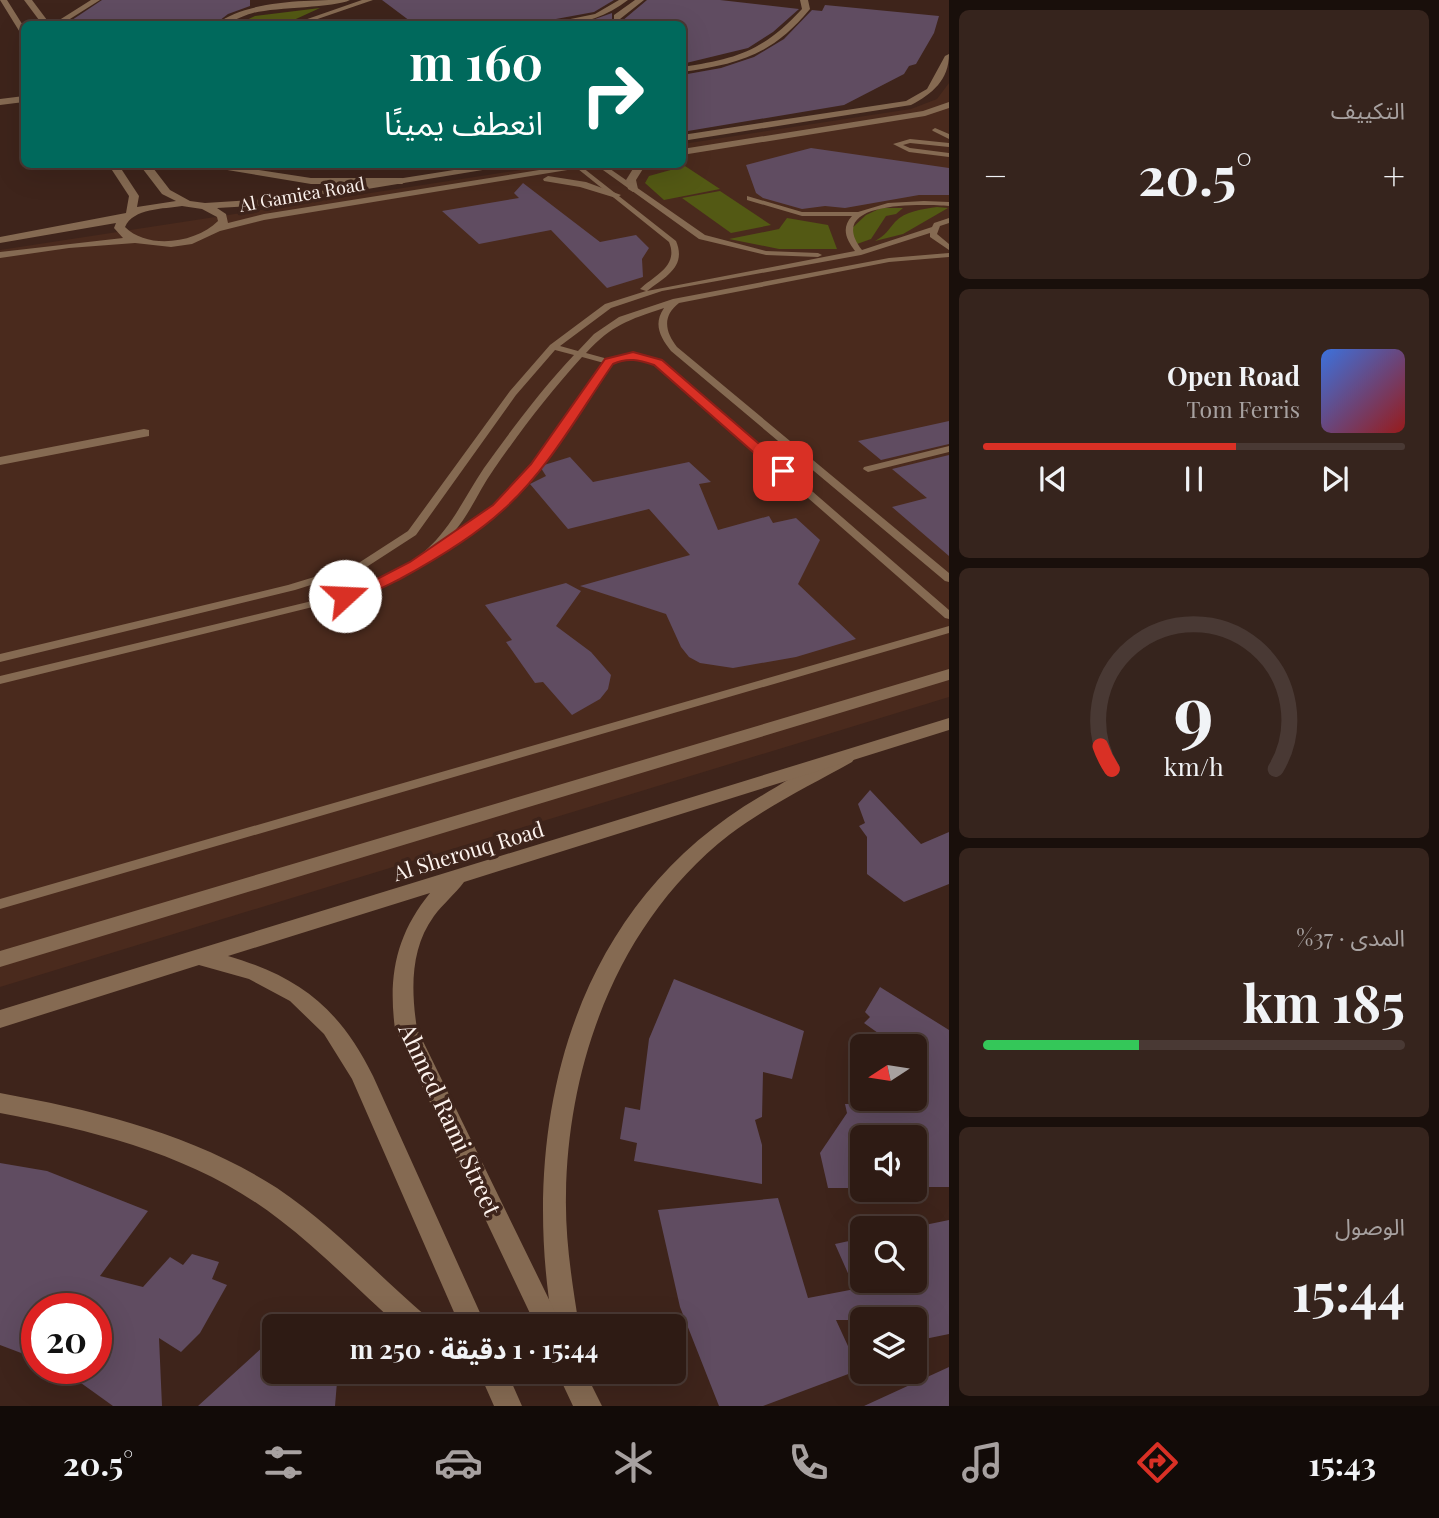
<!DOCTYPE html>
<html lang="ar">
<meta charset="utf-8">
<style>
body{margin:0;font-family:"Playfair Display","Noto Sans Arabic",serif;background:#36241d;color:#f1f3f6;direction:rtl;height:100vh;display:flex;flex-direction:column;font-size:26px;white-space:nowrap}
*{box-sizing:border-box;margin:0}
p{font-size:23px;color:#a7a1a0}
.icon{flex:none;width:38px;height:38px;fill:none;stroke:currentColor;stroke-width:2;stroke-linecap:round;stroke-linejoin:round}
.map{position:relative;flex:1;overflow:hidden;direction:ltr}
.sheet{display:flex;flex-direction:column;gap:10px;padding:10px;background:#190f0b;width:490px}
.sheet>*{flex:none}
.guide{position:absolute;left:21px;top:21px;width:665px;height:147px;border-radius:10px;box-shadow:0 7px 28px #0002,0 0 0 2px #493934;direction:rtl;background:#00695c;color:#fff;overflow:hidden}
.needle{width:46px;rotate:258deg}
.fabs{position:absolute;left:850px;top:1034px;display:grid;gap:14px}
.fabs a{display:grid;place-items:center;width:77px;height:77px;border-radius:10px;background:#2e1b14;box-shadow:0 7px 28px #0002,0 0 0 2px #493934;font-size:35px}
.speed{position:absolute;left:21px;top:1293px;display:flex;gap:14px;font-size:35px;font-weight:700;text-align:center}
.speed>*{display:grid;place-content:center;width:91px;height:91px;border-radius:50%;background:#2e1b14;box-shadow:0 7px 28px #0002,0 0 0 2px #493934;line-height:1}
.speed .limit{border:10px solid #d22;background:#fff;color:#111}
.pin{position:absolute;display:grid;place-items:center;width:60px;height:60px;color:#fff;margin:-30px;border-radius:14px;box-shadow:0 4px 10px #0006}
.me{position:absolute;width:77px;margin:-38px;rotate:70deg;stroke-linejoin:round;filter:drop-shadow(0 0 5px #0008)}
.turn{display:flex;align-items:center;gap:24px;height:147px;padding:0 28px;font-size:32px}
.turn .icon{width:91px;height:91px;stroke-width:2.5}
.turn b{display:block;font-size:49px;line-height:60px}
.big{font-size:52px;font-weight:700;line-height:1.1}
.sheet .card{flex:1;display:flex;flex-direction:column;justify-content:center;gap:10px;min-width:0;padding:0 24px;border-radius:10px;background:#36241d}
.sheet .dial{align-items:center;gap:0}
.dial svg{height:182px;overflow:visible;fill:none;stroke:#493934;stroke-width:7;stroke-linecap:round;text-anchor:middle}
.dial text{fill:#f1f3f6;stroke:none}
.song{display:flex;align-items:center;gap:21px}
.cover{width:84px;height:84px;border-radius:10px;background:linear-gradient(135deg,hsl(220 70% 55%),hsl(0 70% 35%))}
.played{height:7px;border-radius:4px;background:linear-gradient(90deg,#d93025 60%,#493934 60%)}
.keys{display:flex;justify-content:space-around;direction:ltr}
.heat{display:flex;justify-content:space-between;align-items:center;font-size:38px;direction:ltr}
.charge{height:10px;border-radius:5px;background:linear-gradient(90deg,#34c759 37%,#493934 0)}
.trip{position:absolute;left:262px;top:1314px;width:424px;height:70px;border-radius:10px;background:#2e1b14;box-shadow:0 7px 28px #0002,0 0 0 2px #493934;font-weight:700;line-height:70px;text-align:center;direction:rtl}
.dock{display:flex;height:112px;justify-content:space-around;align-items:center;background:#120b08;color:#a7a1a0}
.dock .icon{width:49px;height:49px}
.dock .on{color:#d93025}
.dock b{font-size:32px;color:#f1f3f6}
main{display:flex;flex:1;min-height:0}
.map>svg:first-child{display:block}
</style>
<main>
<section class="sheet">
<div class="card"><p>التكييف</p>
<div class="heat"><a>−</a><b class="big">20.5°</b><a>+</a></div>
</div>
<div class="card">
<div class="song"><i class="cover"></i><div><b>Open Road</b><p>Tom Ferris</p></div></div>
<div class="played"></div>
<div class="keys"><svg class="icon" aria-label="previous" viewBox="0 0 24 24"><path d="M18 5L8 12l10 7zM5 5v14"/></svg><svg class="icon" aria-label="pause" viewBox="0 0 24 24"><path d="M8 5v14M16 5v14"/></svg><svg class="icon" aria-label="next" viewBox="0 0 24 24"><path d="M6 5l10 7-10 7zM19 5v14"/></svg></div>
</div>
<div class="card dial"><svg viewBox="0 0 100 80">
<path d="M14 69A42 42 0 1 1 86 69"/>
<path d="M14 69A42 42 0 0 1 9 59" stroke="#d93025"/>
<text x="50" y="56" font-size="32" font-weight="700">9</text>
<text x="50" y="72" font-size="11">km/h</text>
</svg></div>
<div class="card"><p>المدى · 37%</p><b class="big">185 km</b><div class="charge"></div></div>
<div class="card"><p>الوصول</p><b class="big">15:44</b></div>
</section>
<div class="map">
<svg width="949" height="1406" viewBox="0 0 949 1406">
<rect width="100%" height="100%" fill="#3e241b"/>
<!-- built -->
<path fill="#4a2a1d" d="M 949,83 L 949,697 L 0,987 L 0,250 L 553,165 L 682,164 L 683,144 L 911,109 L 937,99 Z"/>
<!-- green -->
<path fill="#535914" d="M 320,8 L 285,24 L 238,24 L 255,16 Z
M 685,166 L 720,189 L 664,200 L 645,183 L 649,176 Z
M 720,191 L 771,225 L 731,233 L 682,198 Z
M 937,207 L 948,208 L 903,234 L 875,241 C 886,235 887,231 895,222 C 905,211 923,209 937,207 Z
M 881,208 L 903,208 L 896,214 L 886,216 L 871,239 L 857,244 L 849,231 L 866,215 Z
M 787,218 L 828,225 L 837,249 L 779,249 L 729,239 L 779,229 Z"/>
<!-- building -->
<path fill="#604c61" d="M 102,0 L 250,0 L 250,6 L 228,14 L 215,24 L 66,24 Z
M 382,0 L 614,0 L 594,12 L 545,21 L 544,24 L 414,24 Z
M 647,0 L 720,0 L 799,9 L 773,32 L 748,48 L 682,64 L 682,24 L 581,24 L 612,13 L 612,21 L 622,21 Z
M 825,5 L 939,16 L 934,33 L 916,64 L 909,66 L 904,74 L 844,105 L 682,132 L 682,75 L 721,68 L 754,57 L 784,39 L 812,10 L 822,11 Z
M 811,148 L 949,168 L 949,195 L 919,195 L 845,208 L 825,206 L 802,209 L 763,198 L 756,193 L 746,165 Z
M 523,183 L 600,242 L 636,235 L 649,248 L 642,259 L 643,277 L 607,288 L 551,230 L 479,244 L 442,211 L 519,198 L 514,193 Z
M 949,421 L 949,444 L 881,460 L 858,441 Z
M 949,455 L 949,556 L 892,507 L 927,498 L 892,469 Z
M 570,457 L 593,482 L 689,462 L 711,482 L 699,484 L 718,530 L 769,516 L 773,523 L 796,518 L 820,540 L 798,584 L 856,639 L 796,657 L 733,668 L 700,663 L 689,657 L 681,647 L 666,614 L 580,586 L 690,555 L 649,509 L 568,529 L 530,484 L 546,476 L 541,468 L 544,465 Z
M 566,583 L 581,591 L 556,626 L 591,652 L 611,675 L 608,689 L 600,699 L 572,715 L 543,682 L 535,683 L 506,642 L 512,640 L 485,605 Z
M 870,790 L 921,844 L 949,832 L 949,884 L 904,902 L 867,874 L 867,837 L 859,826 L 865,823 L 858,804 Z
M 674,979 L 804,1031 L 792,1079 L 763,1072 L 762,1117 L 755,1120 L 762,1145 L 762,1184 L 634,1161 L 637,1143 L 620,1139 L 625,1107 L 640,1110 L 649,1039 Z
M 880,987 L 949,1030 L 949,1187 L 915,1187 L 915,1138 L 863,1138 L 863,1188 L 828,1188 L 820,1153 L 847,1113 L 845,1104 L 915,1103 L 915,1046 L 881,1046 L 878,1033 L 864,1023 L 870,1017 L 865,1012 Z
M 0,1163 L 47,1171 L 148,1211 L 100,1276 L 143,1287 L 170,1257 L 183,1265 L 192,1254 L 219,1262 L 212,1279 L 227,1285 L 200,1333 L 181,1352 L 159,1338 L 162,1406 L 113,1406 L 81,1383 L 93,1368 L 96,1368 L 96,1309 L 37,1309 L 37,1359 L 0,1345 Z
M 778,1198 L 808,1298 L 855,1289 L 835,1244 L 863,1238 L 863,1281 L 915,1281 L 915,1227 L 949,1220 L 949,1334 L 915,1341 L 915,1320 L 836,1320 L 859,1370 L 763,1406 L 719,1406 L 680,1307 L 658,1210 Z
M 275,1336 L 275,1372 L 329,1372 L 337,1382 L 335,1406 L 198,1406 Z
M 949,1367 L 949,1406 L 864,1406 Z"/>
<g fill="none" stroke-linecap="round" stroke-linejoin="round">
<!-- service -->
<path fill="#856a52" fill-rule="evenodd" d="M 935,128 L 949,134 L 949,139 L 933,131 L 932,130 Z
M 910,139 L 949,143 L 949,147 L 910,143 L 903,145 L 910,148 L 949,153 L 949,157 L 909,152 L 893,144 Z
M 603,164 L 705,235 L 766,251 L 818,253 L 822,255 L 818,257 L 766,255 L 699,239 L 596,165 Z
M 578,167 L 582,167 L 676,241 C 687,267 665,277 647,291 L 855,251 C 846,239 841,228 852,216 L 802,216 L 747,200 L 747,196 L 802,212 L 858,212 L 888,203 L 924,201 L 949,202 L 949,206 C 923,204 823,200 862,250 L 932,227 L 934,223 L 949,218 L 949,223 L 940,226 L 937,234 L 949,244 L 949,250 L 930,237 L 930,233 L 861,255 L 662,291 L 611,308 L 560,346 L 578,351 L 594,334 L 619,317 L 673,299 L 889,258 L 949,253 L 949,257 L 889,262 L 679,303 C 662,316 665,332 677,347 L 949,573 L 949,582 L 945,581 L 671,351 C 660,337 653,324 664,308 C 628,320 612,325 586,353 L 608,359 L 627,354 L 640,354 L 661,360 L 949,610 L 949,619 L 945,618 L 655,364 C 640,358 627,357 612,364 L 523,490 L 502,510 L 387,584 L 349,598 L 0,684 L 0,676 L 341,594 C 367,584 406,569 426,550 C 452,527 465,496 484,468 C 512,429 541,390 574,355 L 555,350 L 516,395 L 416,535 L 365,568 L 295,590 L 0,662 L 0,654 L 288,585 L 357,564 L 408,531 L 510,391 L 550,345 L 605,304 L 646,291 L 640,289 C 655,275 679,266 669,242 L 578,169 ZM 582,357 L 604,363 L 515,486 L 494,506 L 453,533 C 470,514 479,490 494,469 C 521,430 550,392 582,357 Z
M 949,446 L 949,452 L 868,472 L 863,469 L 864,467 Z
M 949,626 L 949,633 L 0,909 L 0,899 Z"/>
<!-- minor -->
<path fill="#856a52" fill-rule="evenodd" d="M 91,0 L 100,0 L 62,24 L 53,24 Z
M 350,0 C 334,8 276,7 253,13 C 240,16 229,25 217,24 C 246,0 313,0 350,0 Z
M 362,0 L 373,0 L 303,24 L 293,24 Z
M 619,0 L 628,0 C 605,18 575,27 546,24 L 595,14 Z
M 635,0 L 644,0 L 620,19 L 614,19 L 614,15 Z
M 800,0 L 808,0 L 810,9 C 772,55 739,64 682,72 L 682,67 C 738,59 764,50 802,9 Z
M 24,96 L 24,102 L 0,105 L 0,99 Z
M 191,164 L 219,164 L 311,178 L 402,178 L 407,181 L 402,184 L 311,184 Z
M 144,429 L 149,430 L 149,436 L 0,465 L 0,457 Z
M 846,752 L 852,754 L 855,758 L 852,762 C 811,785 767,806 729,835 C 620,920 568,1059 566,1194 C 565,1239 572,1282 579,1326 L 553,1326 C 518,1122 572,906 761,796 C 787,781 817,760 846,752 Z
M 0,1093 C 97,1111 193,1134 277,1188 C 332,1225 377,1274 427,1317 L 431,1326 L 399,1326 C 359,1291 322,1252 280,1220 C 198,1156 100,1132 0,1113 Z"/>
<!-- tertiary -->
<path fill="#856a52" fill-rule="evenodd" d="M 0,0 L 7,0 L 24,27 L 24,34 L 21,34 Z
M 24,0 L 32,0 L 50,24 L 42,24 Z
M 949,54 C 949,80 932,94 911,105 L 682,141 L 682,135 L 906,101 L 927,89 L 945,56 Z
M 949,102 L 949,108 L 925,116 L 682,155 L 682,149 L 923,111 Z
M 108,164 L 118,164 L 139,196 L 137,207 L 176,201 L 162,194 L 139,164 L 150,164 L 170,190 L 190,201 L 205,203 L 270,199 L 492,164 L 519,164 L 270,205 L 217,208 L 226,214 L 228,223 L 264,214 L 577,164 L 604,164 L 264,220 L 220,231 L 192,244 L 171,247 L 135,243 L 69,248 L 0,258 L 0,252 L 123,238 L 114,228 L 116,223 L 0,243 L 0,237 L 126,213 L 129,196 ZM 182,206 L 202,209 L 217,217 L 218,221 C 196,243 148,250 125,227 C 133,208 164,209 182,206 Z
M 636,164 L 646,164 L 636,180 L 638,189 L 633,192 L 628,189 L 626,180 Z
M 548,176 L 586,182 L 621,195 L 616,198 L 580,187 L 544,181 L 543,179 Z
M 949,669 L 949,680 L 0,967 L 0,951 Z
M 949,718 L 949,730 L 464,882 C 455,894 443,904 434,916 C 410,949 411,990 417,1029 L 562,1326 L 536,1326 L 395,1029 C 388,976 396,935 430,893 L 228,956 C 300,977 340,1009 373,1076 L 486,1326 L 460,1326 L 352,1079 L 324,1034 L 290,1001 L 249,979 L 199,965 L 0,1028 L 0,1010 Z
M 479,1372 L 507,1372 L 522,1406 L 494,1406 Z
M 557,1372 L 585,1372 L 602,1406 L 573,1406 Z"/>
</g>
<!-- route -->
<path fill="#d93025" stroke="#8d1f18" stroke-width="2" d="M 633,352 L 662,360 L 787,468 L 787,474 L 778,474 L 654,365 C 639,360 628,357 613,364 C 579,413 548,470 503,510 C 476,535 433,561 400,579 C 385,586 356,603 340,599 L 340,593 L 377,579 L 410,562 L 493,505 L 531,464 L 605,359 Z"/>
<g text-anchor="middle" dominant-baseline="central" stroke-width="7" stroke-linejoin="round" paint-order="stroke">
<!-- far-street labels -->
<g font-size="18" fill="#fdf3ee" stroke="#3e241b">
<text transform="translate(302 194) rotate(-10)">Al Gamiea Road</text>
</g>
<!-- street labels -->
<g font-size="21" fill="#fdf3ee" stroke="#3e241b">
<text transform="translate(468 850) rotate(-17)">Al Sherouq Road</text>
</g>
<!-- near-street labels -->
<g font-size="24" fill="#fdf3ee" stroke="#3e241b">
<text transform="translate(451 1119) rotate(65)">Ahmed Rami Street</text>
</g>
</g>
</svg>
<div class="fabs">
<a><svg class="needle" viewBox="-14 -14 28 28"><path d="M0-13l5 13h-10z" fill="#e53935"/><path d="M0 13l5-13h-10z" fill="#a7a1a0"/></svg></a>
<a><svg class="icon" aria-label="sound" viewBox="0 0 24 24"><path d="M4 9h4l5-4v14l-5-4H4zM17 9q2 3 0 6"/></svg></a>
<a><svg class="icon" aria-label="search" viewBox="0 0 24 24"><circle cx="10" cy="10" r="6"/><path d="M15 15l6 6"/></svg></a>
<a><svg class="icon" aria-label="layers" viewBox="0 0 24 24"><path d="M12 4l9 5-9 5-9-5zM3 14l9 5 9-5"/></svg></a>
</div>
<div class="speed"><div class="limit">20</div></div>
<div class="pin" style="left:783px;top:471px;background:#d93025"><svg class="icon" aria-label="arrive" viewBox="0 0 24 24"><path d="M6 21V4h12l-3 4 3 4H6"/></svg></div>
<svg class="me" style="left:345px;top:596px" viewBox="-20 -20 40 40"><circle r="19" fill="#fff"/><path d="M0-13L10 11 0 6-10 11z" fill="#d93025"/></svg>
<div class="trip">15:44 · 1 دقيقة · 250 m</div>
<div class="guide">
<div class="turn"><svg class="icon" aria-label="right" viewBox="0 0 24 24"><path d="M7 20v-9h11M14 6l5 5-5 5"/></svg><div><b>160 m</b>انعطف يمينًا</div></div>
</div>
</div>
</main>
<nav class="dock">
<b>15:43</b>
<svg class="icon on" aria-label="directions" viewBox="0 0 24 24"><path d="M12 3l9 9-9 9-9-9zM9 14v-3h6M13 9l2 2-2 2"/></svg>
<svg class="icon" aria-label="music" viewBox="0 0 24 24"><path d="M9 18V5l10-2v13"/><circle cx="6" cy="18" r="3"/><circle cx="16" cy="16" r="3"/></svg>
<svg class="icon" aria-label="phone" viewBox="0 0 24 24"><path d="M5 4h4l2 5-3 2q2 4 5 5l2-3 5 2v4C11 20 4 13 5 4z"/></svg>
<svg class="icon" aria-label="climate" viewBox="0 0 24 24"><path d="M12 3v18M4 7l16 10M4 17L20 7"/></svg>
<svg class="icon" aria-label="car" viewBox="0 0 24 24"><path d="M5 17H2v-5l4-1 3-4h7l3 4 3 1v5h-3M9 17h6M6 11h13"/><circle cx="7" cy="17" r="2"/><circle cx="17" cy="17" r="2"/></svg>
<svg class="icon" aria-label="filters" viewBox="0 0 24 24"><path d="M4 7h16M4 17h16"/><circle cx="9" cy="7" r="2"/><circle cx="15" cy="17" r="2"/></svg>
<b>20.5°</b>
</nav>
